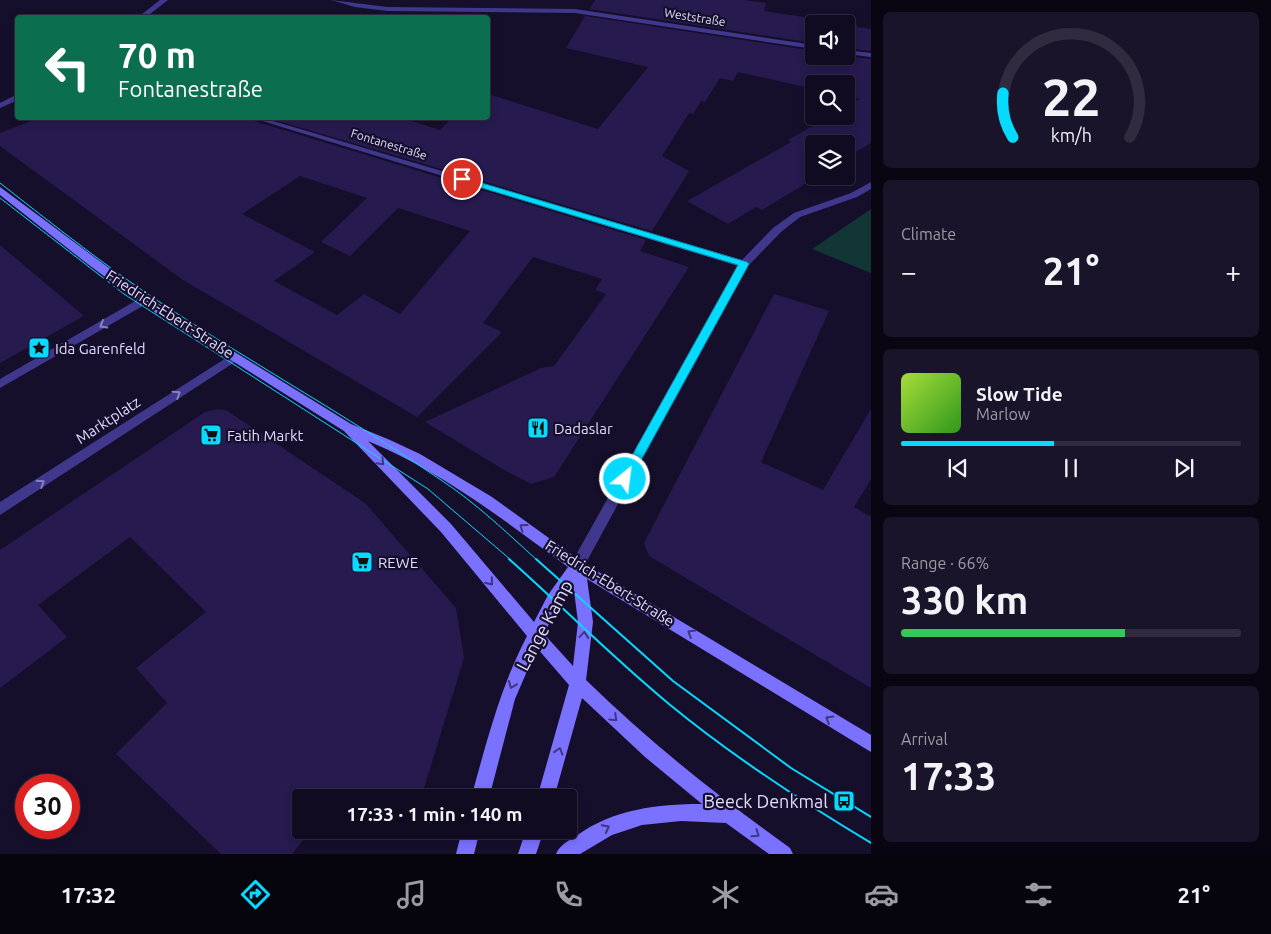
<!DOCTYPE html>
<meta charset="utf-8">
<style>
body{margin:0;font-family:Ubuntu,sans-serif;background:#19142a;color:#f1f3f6;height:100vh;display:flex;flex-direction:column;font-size:19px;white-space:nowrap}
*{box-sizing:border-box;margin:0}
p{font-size:16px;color:#9c9ba5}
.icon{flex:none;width:28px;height:28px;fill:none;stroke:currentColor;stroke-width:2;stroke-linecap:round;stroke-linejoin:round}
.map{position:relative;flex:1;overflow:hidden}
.drawer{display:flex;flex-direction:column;gap:12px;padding:12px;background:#090612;width:400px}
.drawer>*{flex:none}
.banner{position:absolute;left:15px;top:15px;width:475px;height:105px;border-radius:5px;box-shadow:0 2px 8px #0003,0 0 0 1px #302b3f;background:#0b6e4f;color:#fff;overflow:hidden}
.controls{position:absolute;left:805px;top:15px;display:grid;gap:10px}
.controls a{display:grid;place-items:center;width:50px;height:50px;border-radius:5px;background:#100b21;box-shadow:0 2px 8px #0003,0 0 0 1px #302b3f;font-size:25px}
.speed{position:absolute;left:15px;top:774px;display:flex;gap:10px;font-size:25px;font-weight:700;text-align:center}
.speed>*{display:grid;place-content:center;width:65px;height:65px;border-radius:50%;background:#100b21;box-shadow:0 2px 8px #0003,0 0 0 1px #302b3f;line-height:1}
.speed .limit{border:8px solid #d22;background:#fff;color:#111}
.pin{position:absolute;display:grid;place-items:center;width:42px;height:42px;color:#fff;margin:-21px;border:2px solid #fff;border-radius:50%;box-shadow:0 1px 5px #0007}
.me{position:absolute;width:55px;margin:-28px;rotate:29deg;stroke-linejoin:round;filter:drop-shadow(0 0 4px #0008)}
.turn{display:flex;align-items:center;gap:18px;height:105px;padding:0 20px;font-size:22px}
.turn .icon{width:65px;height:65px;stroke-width:2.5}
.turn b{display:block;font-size:35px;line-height:42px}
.big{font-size:38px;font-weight:700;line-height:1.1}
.drawer .card{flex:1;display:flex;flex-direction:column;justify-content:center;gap:8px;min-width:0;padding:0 18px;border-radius:8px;background:#19142a}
.drawer .dial{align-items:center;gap:0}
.dial svg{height:130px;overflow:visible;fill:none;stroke:#302b3f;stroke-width:7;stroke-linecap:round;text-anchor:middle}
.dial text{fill:#f1f3f6;stroke:none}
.song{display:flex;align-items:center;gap:15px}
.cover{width:60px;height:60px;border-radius:8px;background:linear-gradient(135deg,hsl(80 70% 55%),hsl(110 70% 35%))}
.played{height:5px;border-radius:2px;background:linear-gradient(90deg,#06daff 45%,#302b3f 45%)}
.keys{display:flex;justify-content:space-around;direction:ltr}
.heat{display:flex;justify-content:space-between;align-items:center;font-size:28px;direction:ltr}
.charge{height:8px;border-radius:4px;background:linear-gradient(90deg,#34c759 66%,#302b3f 0)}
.trip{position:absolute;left:292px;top:789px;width:285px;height:50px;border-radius:5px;background:#100b21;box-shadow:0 2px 8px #0003,0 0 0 1px #302b3f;font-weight:700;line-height:50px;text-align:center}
.tabs{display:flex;height:80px;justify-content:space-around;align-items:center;background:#06040d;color:#9c9ba5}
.tabs .icon{width:35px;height:35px}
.tabs .active{color:#06daff}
.tabs b{font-size:22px;color:#f1f3f6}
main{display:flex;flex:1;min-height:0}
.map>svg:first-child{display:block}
</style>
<main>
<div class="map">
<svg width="871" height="854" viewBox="0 0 871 854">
<rect width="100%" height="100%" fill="#160f2c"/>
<!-- green -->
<path fill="#123636" d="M 871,209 L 871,273 L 812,249 Z"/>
<!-- building -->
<path fill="#271a4e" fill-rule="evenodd" d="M 595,0 L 745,0 L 766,3 L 764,11 L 857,25 L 857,27 L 871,29 L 871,51 L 846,48 L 846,24 L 814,24 L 814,43 L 590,9 Z
M 585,16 L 814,51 L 814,56 L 846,56 L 871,59 L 871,143 L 846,158 L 846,144 L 814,144 L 814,176 L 818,176 L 762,210 L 756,207 L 728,224 L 687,201 L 791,142 L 788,140 L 830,116 L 846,116 L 846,107 L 860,99 L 846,96 L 846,84 L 814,84 L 814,89 L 738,72 L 733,81 L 720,78 L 705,102 L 701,101 L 693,114 L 689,113 L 662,156 L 689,171 L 652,231 L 268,118 L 402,118 L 440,130 L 452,118 L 488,118 L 488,94 L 598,129 L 648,67 L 566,48 Z
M 39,118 L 250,118 L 251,120 L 646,240 L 640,251 L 689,267 L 554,477 L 531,484 L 506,471 L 425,422 L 541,368 L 554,366 L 606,294 L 595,290 L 602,279 L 533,257 L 483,323 L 502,332 L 417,417 L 183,280 L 0,146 L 0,133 ZM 300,176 L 367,198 L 321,242 L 350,256 L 398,208 L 470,231 L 400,314 L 364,294 L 337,315 L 274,281 L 315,252 L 242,214 Z
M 0,245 L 84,316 L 0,363 Z
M 774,294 L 829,311 L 761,462 L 823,490 L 871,409 L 871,479 L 854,507 L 871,517 L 871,688 L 649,556 L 644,543 Z
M 217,409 L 226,410 L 365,503 L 456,608 L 464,658 L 421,798 L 364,798 L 341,790 L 337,798 L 301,798 L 301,830 L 311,830 L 292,854 L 221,854 L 116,754 L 167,703 L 136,668 L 206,612 L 130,537 L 38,605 L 67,637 L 0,688 L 0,550 L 205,412 Z"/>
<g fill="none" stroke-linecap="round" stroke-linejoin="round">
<!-- street -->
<path fill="#3f388d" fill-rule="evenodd" d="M 160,0 L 168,0 L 145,18 L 137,18 Z
M 331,0 L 387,7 L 575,9 L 814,45 L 814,49 L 575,13 L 387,11 L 355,7 Z
M 846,50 L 871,53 L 871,57 L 846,54 Z
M 18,94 L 18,100 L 0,108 L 0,103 Z
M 252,118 L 263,118 L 742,260 L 773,228 L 794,213 L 851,193 L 871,182 L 871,189 L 857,197 L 800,217 L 781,232 L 748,266 L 582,570 L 577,572 L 572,570 L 570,566 L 572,562 L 738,266 Z
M 144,296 L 149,300 L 148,303 L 0,388 L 0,379 Z
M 234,353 L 240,357 L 238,360 L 0,515 L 0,502 Z"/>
<!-- secondary -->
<path fill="#7b71ff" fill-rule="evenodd" d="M 0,187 L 148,297 L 196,328 L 351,424 L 390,440 L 420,454 L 492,497 L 582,562 L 871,735 L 871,752 L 587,579 L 593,622 L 586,680 C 649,742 718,796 790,848 L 793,854 L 769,854 L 726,823 L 681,821 L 642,825 L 612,835 L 580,854 L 556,854 C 560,845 568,841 576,836 C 614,809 657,804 702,804 L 645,757 L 582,698 L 554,798 L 537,798 L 569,685 L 537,648 L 515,699 L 489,798 L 471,798 C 487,741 500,688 527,636 L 441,532 L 344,431 L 140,303 L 85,262 L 0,195 ZM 368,441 C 441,471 505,521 568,567 L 548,595 L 534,622 L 451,524 ZM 573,583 L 578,622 L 573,666 L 544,634 L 558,605 Z
M 462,830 L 480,830 L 474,854 L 456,854 Z
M 526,830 L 544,830 L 536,854 L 518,854 Z"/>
<!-- tram-far1 -->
<path stroke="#06daff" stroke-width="1" d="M 0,183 C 55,226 109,269 167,307 C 257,366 352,419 441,480 C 476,503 506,532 537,560
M 0,198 L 124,294 L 428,489 L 511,560"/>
<!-- tram -->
<path stroke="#06daff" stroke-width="2" d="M 509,559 C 563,607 613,658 669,704 C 732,756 801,801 871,843
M 536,559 L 673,681 L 791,768 L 871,817"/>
</g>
<!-- one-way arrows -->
<defs><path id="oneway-chevron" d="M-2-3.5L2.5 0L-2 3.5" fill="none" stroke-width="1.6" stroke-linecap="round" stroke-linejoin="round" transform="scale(1.25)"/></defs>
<g stroke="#8781c0">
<use href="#oneway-chevron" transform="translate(103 325) rotate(150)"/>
<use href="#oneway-chevron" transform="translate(177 394) rotate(-33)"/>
<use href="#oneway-chevron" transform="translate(41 483) rotate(-33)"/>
</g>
<g stroke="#3e3680">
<use href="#oneway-chevron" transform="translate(381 462) rotate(46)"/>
<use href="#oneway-chevron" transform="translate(523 527) rotate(-144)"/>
<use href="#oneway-chevron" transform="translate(490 582) rotate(51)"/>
<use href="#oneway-chevron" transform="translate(691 633) rotate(-149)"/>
<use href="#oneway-chevron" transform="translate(584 635) rotate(-85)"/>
<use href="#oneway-chevron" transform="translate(512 685) rotate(112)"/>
<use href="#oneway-chevron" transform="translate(614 718) rotate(44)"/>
<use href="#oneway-chevron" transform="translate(829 719) rotate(-149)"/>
<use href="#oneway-chevron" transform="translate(559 751) rotate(-73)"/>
<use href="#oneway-chevron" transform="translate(606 828) rotate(-28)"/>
<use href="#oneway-chevron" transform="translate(756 834) rotate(35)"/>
</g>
<!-- route -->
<path fill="#06daff" stroke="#048ea6" d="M 459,178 L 465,178 L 747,262 L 749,264 L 629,482 L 621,482 L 619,479 L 738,265 L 459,181 Z"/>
<!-- icons -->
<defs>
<g id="sight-square" transform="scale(1.125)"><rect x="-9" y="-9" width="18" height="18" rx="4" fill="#06daff" stroke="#160f2c"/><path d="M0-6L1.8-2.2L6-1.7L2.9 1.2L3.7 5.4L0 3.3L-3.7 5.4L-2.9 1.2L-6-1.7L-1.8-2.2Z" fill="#111"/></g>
<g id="restaurant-square" transform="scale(1.125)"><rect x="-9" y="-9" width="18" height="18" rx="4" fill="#06daff" stroke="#160f2c"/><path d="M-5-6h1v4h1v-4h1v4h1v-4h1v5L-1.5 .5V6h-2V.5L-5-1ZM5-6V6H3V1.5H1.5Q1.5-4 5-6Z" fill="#111"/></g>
<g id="supermarket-square" transform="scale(1.125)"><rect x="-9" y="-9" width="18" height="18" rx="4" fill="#06daff" stroke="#160f2c"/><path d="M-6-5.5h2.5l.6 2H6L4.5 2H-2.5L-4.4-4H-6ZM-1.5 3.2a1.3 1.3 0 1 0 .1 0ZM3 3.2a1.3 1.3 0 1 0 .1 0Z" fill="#111"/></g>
<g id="bus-square" transform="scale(1.125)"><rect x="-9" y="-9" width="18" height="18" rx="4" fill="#06daff" stroke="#160f2c"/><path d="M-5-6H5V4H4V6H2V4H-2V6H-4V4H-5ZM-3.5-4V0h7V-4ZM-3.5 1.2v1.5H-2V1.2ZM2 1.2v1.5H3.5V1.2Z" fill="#111"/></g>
</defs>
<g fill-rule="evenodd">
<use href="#sight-square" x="39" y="348"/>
<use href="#restaurant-square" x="538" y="428"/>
<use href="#supermarket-square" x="211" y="435"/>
<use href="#supermarket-square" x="362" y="562"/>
<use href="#bus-square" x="844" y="801"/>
</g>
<g text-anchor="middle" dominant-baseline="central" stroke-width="4.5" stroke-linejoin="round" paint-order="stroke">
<!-- far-street labels -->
<g font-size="12" fill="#e0daff" stroke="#160f2c">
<text transform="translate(695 17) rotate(9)">Weststraße</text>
<text transform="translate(389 144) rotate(17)">Fontanestraße</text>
</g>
<!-- street labels -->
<g font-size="15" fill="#e0daff" stroke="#160f2c">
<text transform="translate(170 314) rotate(33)">Friedrich-Ebert-Straße</text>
<text transform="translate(108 420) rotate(-33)">Marktplatz</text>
<text transform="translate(610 583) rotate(32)">Friedrich-Ebert-Straße</text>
</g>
<!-- poi labels -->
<g font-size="15" fill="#e0daff" stroke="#160f2c" text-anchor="start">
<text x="55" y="348">Ida Garenfeld</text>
<text x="554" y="428">Dadaslar</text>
<text x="227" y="435">Fatih Markt</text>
<text x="378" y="562">REWE</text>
</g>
<!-- near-street labels -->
<g font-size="18" fill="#e0daff" stroke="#160f2c">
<text transform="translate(544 625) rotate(-62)">Lange Kamp</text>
</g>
<!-- near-poi labels -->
<g font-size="18" fill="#e0daff" stroke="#160f2c" text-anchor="end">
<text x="828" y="801">Beeck Denkmal</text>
</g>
</g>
</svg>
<div class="controls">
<a><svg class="icon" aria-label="sound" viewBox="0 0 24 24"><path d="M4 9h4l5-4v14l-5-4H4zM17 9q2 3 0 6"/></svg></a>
<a><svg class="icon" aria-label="search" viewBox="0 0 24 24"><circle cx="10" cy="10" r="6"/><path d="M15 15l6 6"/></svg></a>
<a><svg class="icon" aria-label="layers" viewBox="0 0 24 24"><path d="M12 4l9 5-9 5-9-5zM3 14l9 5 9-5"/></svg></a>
</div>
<div class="speed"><div class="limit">30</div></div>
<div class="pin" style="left:462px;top:179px;background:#d93025"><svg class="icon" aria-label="arrive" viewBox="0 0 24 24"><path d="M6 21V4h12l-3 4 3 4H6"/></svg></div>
<svg class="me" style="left:625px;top:479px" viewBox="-20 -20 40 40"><circle r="17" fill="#06daff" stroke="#fff" stroke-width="3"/><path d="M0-11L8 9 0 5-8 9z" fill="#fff"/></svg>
<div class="trip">17:33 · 1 min · 140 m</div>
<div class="banner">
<div class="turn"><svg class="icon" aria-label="left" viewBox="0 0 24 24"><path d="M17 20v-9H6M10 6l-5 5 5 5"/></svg><div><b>70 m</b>Fontanestraße</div></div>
</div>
</div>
<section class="drawer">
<div class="card dial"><svg viewBox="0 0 100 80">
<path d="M14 69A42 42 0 1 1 86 69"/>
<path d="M14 69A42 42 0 0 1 8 42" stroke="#06daff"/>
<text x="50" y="56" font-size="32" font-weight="700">22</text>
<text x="50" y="72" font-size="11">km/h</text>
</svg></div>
<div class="card"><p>Climate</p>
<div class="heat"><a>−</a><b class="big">21°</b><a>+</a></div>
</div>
<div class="card">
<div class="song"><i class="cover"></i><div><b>Slow Tide</b><p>Marlow</p></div></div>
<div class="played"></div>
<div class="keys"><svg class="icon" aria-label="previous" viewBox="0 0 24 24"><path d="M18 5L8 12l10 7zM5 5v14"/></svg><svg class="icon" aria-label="pause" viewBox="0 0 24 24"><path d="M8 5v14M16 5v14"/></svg><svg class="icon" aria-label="next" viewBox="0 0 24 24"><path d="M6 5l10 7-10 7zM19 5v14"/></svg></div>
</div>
<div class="card"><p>Range · 66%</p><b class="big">330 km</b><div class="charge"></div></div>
<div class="card"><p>Arrival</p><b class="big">17:33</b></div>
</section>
</main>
<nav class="tabs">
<b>17:32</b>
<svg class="icon active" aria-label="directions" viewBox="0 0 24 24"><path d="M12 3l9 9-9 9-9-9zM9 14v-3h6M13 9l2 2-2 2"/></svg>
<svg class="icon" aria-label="music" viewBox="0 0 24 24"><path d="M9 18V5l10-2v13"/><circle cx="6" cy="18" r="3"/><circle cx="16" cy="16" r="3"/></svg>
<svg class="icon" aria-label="phone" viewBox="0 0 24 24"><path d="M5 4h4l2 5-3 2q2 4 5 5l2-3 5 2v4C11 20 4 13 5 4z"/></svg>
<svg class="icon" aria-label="climate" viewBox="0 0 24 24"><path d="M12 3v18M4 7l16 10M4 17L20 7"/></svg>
<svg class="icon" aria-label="car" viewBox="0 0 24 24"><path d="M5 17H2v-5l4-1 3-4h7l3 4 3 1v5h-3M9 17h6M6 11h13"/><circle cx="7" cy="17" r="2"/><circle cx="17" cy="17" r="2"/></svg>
<svg class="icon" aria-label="filters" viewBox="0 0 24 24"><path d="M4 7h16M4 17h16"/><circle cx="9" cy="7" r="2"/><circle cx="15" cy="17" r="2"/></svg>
<b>21°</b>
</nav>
